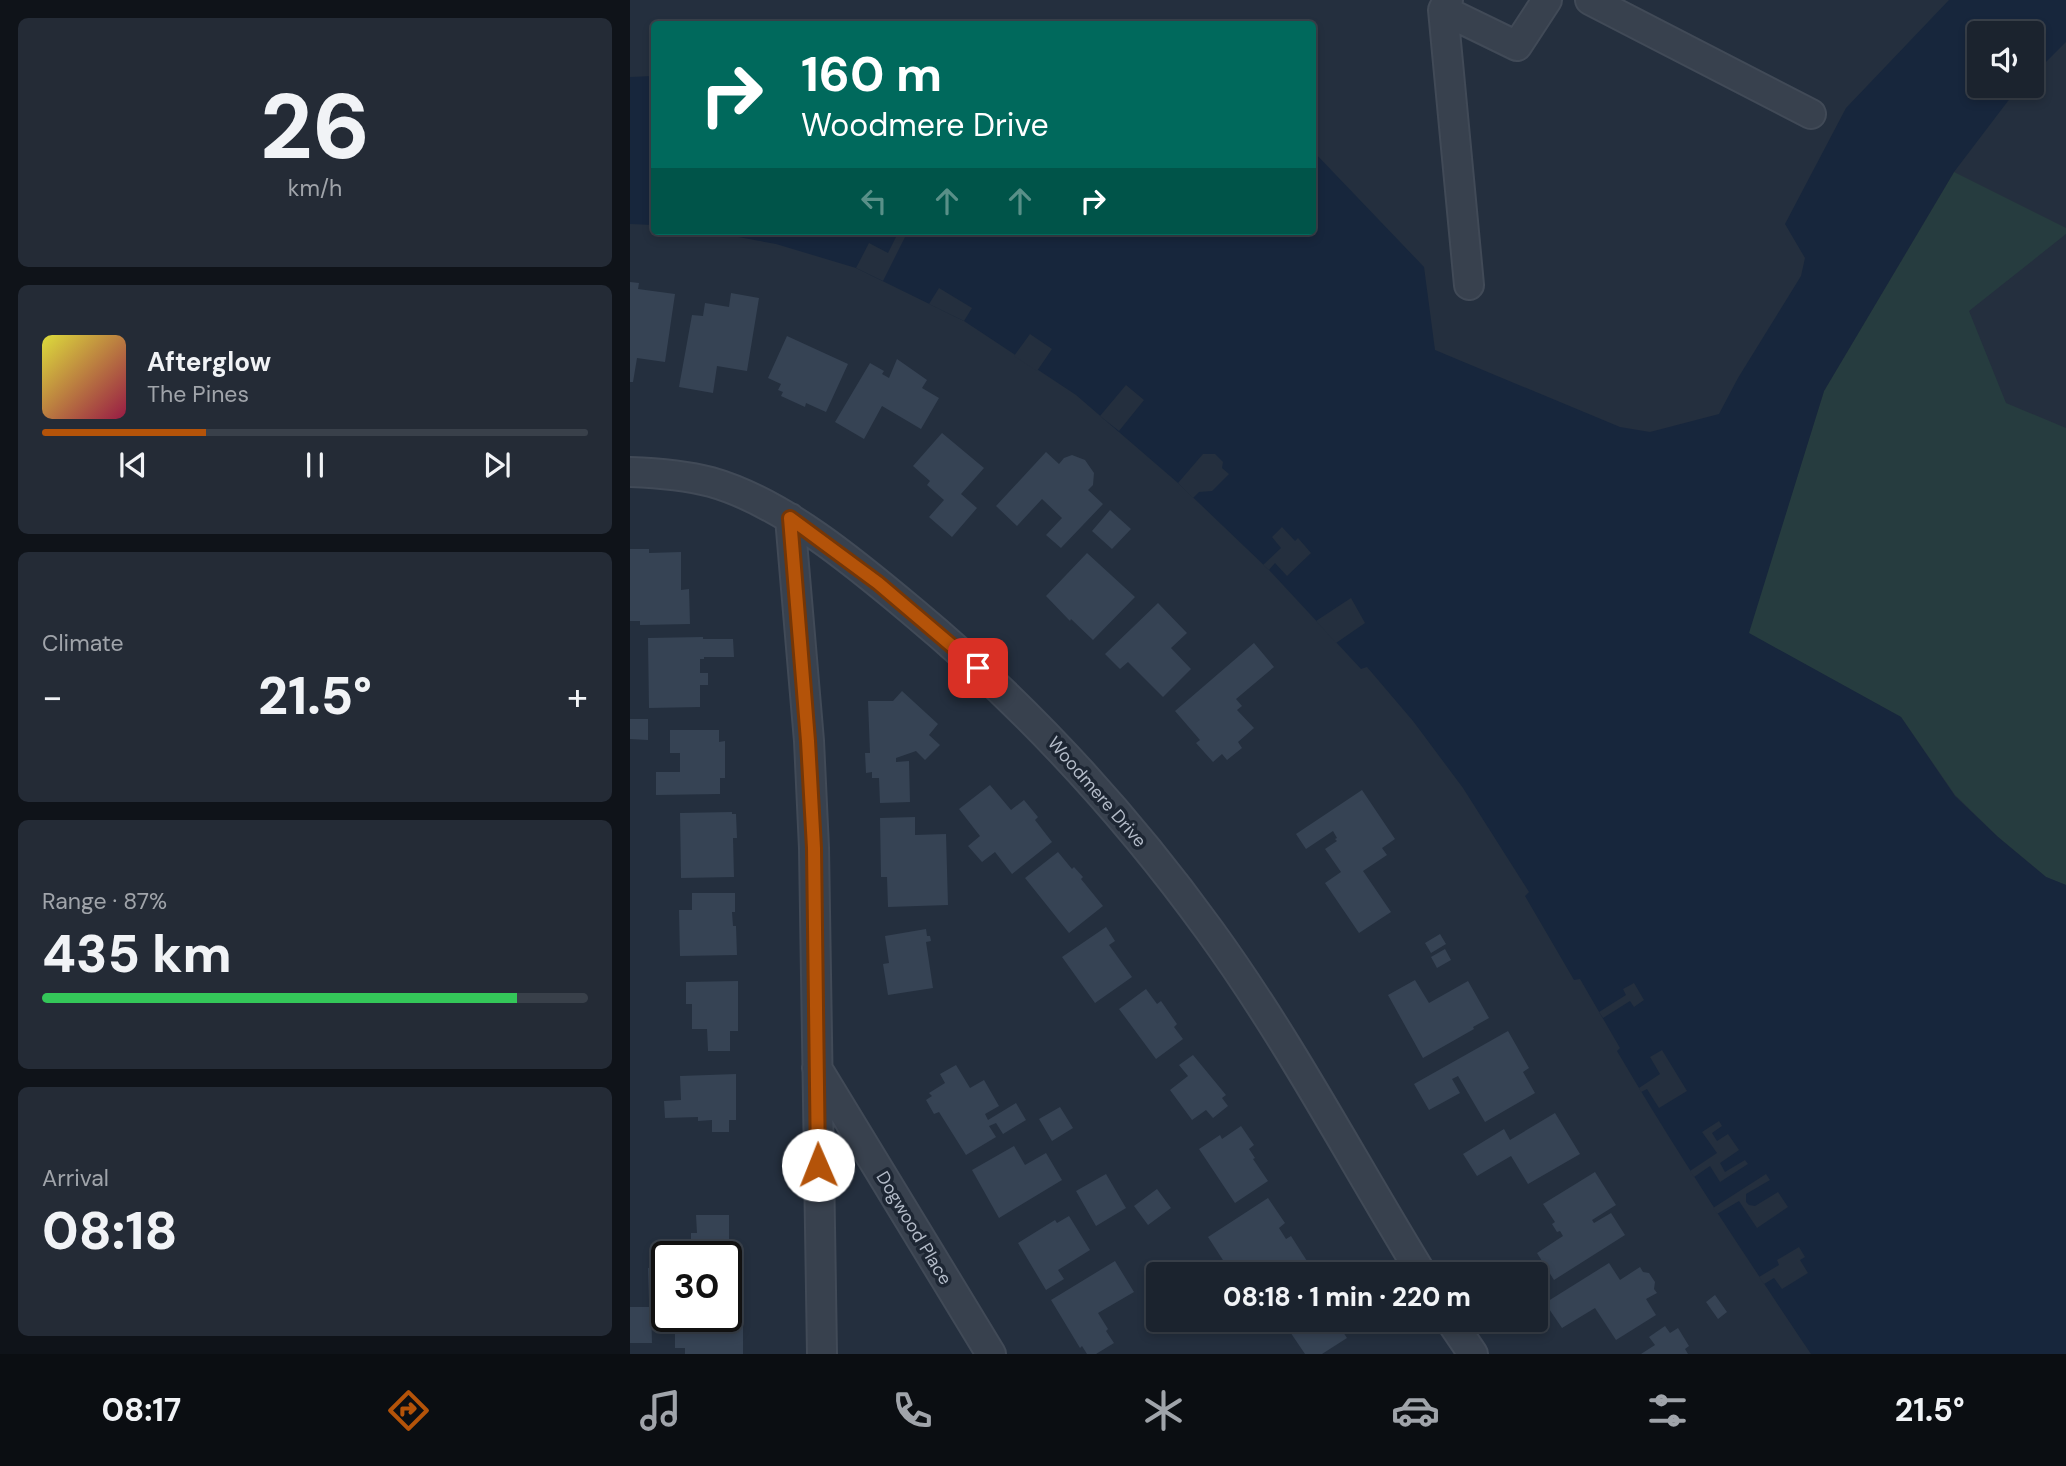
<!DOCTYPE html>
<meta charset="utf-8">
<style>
body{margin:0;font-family:"DM Sans",sans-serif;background:#242b36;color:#f1f3f6;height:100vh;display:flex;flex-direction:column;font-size:26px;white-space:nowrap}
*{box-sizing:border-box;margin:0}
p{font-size:23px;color:#a0a4aa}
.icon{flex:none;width:38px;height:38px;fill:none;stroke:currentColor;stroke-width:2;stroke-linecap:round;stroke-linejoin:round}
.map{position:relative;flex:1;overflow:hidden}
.drawer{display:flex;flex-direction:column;gap:18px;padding:18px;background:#0f1319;width:630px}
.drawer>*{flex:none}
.top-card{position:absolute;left:21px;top:21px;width:665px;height:214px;border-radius:7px;box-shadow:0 4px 10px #0003,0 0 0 2px #39404a;background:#00695c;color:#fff;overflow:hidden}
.tools{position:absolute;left:1337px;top:21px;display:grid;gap:14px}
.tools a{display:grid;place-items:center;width:77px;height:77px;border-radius:7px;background:#1b232e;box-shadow:0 4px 10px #0003,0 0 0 2px #39404a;font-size:35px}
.speed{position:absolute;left:21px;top:1241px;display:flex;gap:14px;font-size:35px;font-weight:700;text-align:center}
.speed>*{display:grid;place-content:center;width:91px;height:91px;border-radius:50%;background:#1b232e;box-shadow:0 4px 10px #0003,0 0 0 2px #39404a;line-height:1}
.speed .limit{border:4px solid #111;border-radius:10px;background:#fff;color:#111}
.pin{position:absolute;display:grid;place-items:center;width:60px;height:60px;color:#fff;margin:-30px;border-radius:14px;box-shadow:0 4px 10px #0006}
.me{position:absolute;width:77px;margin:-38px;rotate:359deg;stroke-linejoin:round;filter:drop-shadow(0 0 5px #0008)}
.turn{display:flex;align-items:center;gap:24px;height:147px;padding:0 35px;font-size:32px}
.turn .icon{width:91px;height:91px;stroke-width:2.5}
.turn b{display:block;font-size:49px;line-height:60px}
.lanes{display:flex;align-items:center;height:66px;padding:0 35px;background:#0003;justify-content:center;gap:35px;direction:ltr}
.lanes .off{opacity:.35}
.big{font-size:52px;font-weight:800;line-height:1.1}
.drawer .tile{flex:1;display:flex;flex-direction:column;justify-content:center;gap:10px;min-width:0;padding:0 24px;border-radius:10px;background:#242b36}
.drawer .dial{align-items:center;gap:0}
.dial b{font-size:91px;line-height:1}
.song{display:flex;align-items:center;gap:21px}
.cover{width:84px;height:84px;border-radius:10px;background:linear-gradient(135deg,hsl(60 70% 55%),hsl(340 70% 35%))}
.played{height:7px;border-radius:4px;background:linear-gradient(90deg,#b45309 30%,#39404a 30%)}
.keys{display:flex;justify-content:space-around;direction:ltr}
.heat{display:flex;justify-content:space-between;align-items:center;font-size:38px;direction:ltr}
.charge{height:10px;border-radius:5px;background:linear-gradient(90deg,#34c759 87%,#39404a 0)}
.trip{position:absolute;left:516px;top:1262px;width:402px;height:70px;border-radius:7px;background:#1b232e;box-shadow:0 4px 10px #0003,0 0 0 2px #39404a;font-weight:800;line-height:70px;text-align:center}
.dock{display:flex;height:112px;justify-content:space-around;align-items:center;background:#0b0e12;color:#a0a4aa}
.dock .icon{width:49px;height:49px}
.dock .selected{color:#b45309}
.dock b{font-size:32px;color:#f1f3f6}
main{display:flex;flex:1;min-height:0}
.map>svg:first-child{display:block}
</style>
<main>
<section class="drawer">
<div class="tile dial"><b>26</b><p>km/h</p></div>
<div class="tile">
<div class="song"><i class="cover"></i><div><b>Afterglow</b><p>The Pines</p></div></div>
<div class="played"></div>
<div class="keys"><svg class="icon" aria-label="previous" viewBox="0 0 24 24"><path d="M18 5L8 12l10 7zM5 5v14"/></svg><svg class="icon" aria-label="pause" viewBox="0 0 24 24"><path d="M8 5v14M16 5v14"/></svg><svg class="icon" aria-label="next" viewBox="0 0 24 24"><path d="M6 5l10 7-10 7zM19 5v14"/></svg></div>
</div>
<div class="tile"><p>Climate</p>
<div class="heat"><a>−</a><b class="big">21.5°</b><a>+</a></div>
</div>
<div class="tile"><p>Range · 87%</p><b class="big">435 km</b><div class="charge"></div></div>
<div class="tile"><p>Arrival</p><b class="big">08:18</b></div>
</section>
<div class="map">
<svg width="1436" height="1354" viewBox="0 0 1436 1354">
<rect width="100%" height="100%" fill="#242f3e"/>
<!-- green -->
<path fill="#263c3f" d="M 1324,172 L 1436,228 L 1436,234 L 1339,311 L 1376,403 L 1436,428 L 1436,885 L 1416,877 L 1368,837 L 1325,795 L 1271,717 L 1118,633 L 1194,391 Z"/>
<!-- water -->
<path fill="#17263c" d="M 1319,0 L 1436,0 L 1436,42 L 1402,76 L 1402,33 L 1349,33 L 1349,86 L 1392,86 L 1381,97 L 1324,172 L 1194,391 L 1119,633 L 1271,717 L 1325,796 L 1368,837 L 1416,877 L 1436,885 L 1436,1354 L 1181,1354 C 1114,1254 1048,1155 987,1051 L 990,1048 L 950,979 L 944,980 L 895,896 L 899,892 L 833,788 L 783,721 L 737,667 L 731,669 L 639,570 L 548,483 L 446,395 L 334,321 L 226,268 L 146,244 L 76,231 L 682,231 L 683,151 L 794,267 L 805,350 L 990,427 L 1020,432 L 1089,414 L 1108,378 L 1171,276 L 1175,258 L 1155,224 L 1216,108 Z
M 24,76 L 24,225 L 0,224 L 0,77 Z"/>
<!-- pier -->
<path fill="#242f3e" d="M 269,231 L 278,231 L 253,281 L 226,268 L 239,243 L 258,253 Z
M 309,288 L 342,308 L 334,321 L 299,304 Z
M 400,334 L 422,349 L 407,371 L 384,356 Z
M 496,385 L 514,400 L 489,431 L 470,416 Z
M 573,454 L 585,454 L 593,462 L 592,468 L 599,474 L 582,491 L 569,492 L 563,498 L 548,483 Z
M 652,527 L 665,541 L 668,538 L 681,553 L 657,576 L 645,563 L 639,570 L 633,565 L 651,548 L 642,537 Z
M 721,598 L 735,623 L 706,643 L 686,621 Z
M 1004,983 L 1014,1000 L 1004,1007 L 1000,1001 L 973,1018 L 969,1012 L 996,995 L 993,989 Z
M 1032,1050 L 1057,1091 L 1029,1108 L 1017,1089 L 1011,1092 L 1009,1088 L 1030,1074 L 1020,1057 Z
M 1089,1121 L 1092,1126 L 1082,1133 L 1087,1141 L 1098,1134 L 1109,1150 L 1090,1163 L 1095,1172 L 1115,1160 L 1118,1164 L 1090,1182 L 1080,1166 L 1064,1177 L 1060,1171 L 1087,1153 L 1072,1132 Z
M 1136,1174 L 1140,1180 L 1116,1194 L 1116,1202 L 1119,1205 L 1125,1206 L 1148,1192 L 1158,1207 L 1127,1228 L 1109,1201 L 1087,1214 L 1083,1208 Z
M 1169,1247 L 1175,1257 L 1170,1260 L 1178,1273 L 1152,1289 L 1144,1278 L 1134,1284 L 1129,1277 L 1149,1265 L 1147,1260 Z"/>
<!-- building -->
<path fill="#364354" d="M 0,282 L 9,283 L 8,289 L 45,294 L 35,362 L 7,358 L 3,382 L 0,382 Z
M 101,293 L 129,298 L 117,371 L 87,366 L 83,393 L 49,387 L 62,315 L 73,316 L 75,303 L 99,307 Z
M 157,336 L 218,364 L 196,412 L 176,403 L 175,407 L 151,396 L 153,392 L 148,390 L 151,384 L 138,378 Z
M 267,359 L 297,380 L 292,388 L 309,398 L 291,429 L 252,406 L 234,439 L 205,422 L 240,363 L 254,371 L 252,374 L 259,378 Z
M 312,433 L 354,468 L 331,494 L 347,508 L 322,537 L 299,517 L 314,500 L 297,485 L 300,481 L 283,466 Z
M 416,452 L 429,464 L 434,458 L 442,455 L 455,460 L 464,473 L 463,485 L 458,490 L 473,504 L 431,548 L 416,535 L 432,518 L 412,499 L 387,526 L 366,506 Z
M 480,510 L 501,529 L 482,549 L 462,531 Z
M 0,549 L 19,549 L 19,553 L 51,552 L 51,590 L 59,589 L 60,624 L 10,625 L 10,621 L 0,621 Z
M 457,553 L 505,597 L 463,640 L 441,619 L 440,621 L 416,596 Z
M 528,603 L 557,633 L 541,648 L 561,669 L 533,697 L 498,662 L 490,669 L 475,654 Z
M 73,637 L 73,639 L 103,639 L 104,657 L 74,657 L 74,659 L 70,659 L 70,673 L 78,673 L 78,685 L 70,685 L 70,707 L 19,708 L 18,638 Z
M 624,643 L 644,667 L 606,699 L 612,706 L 607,710 L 624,728 L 608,742 L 612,748 L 597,760 L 592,754 L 583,762 L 566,743 L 570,740 L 545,711 Z
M 272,691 L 308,724 L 299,735 L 310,745 L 295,760 L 286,751 L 266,758 L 266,762 L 279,761 L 280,802 L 250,803 L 249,778 L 242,778 L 242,772 L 236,773 L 235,753 L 240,753 L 238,701 L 263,701 Z
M 0,719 L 18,719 L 18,740 L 0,739 Z
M 40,730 L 89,730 L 89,742 L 95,741 L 95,778 L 90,778 L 90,794 L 26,795 L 26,772 L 50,772 L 50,753 L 40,753 Z
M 360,785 L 381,810 L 394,800 L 408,817 L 405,820 L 422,842 L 382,874 L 365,852 L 352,862 L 338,846 L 350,836 L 329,809 Z
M 732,790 L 765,839 L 752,848 L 757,855 L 733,871 L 761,912 L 729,933 L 695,883 L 711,872 L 695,849 L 707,841 L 705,839 L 707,838 L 703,831 L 676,849 L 666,834 Z
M 102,812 L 102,814 L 106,814 L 107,838 L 103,838 L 104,877 L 51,878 L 50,813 Z
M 285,817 L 285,835 L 316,834 L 318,905 L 258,907 L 257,877 L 251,877 L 250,818 Z
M 428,852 L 442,869 L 444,867 L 453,877 L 451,879 L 473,906 L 439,933 L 395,878 Z
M 62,893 L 105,893 L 105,912 L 102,912 L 103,926 L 106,926 L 107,955 L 50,956 L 49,910 L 62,910 Z
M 476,927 L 485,941 L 479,945 L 502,977 L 465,1003 L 432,957 Z
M 296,929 L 297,936 L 300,936 L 301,941 L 296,942 L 303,988 L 258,995 L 253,964 L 259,963 L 255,936 Z
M 810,934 L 816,944 L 801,953 L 795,943 Z
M 815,949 L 821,960 L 807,968 L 801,957 Z
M 785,980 L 799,1003 L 838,981 L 859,1018 L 843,1027 L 844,1029 L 793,1058 L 758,995 Z
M 108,981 L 108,1031 L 100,1031 L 100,1051 L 78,1051 L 77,1029 L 62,1029 L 62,1004 L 56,1004 L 56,982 Z
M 516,989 L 527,1004 L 531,1001 L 547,1024 L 544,1027 L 553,1039 L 526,1059 L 489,1009 Z
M 878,1031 L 899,1068 L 893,1072 L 905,1093 L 855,1122 L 828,1076 L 822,1079 L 830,1093 L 799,1110 L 784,1084 Z
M 563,1055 L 596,1095 L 592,1098 L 598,1106 L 583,1118 L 576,1110 L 562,1120 L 540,1090 L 558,1076 L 549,1065 Z
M 326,1065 L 340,1088 L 354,1080 L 369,1106 L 355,1114 L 358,1120 L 386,1103 L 396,1120 L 373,1134 L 366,1123 L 359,1126 L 366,1137 L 336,1155 L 309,1112 L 304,1114 L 296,1100 L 302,1096 L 299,1093 L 315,1083 L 310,1074 Z
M 106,1074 L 106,1120 L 99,1120 L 99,1132 L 82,1132 L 82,1120 L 68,1121 L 68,1117 L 35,1118 L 34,1101 L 51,1100 L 50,1076 Z
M 430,1107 L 443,1128 L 422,1141 L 409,1119 Z
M 925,1113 L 950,1154 L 898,1184 L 881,1156 L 847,1176 L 833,1154 L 874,1129 L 880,1140 Z
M 611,1126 L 624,1145 L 619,1149 L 625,1158 L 623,1159 L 638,1181 L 605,1203 L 569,1149 L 590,1135 L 592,1139 Z
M 384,1146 L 395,1165 L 416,1153 L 432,1180 L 369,1218 L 342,1170 Z
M 965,1172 L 986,1205 L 962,1220 L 964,1223 L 981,1213 L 995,1235 L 924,1280 L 907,1253 L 933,1236 L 930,1231 L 927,1232 L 922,1224 L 925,1222 L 913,1204 Z
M 476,1174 L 496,1208 L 466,1226 L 446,1191 Z
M 527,1189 L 541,1208 L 518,1225 L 504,1206 Z
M 638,1198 L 655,1223 L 649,1228 L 656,1239 L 661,1236 L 677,1261 L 658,1274 L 639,1274 L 635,1268 L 625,1274 L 602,1274 L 578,1237 Z
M 66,1215 L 99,1215 L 99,1245 L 112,1244 L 113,1286 L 96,1286 L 96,1256 L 61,1256 L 61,1233 L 67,1233 Z
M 439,1216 L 460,1250 L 428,1270 L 434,1279 L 416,1290 L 388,1243 L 425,1220 L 427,1223 Z
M 485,1261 L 504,1292 L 468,1313 L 478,1329 L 476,1331 L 484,1343 L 466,1354 L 457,1354 L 452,1346 L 450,1348 L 421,1300 Z
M 979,1263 L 990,1280 L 1010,1267 L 1013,1272 L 1019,1273 L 1025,1282 L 1024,1289 L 1027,1293 L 1016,1299 L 1026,1315 L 986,1340 L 965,1308 L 932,1328 L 915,1303 Z
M 18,1268 L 37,1268 L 37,1301 L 19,1301 Z
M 1085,1295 L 1097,1312 L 1088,1319 L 1076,1302 Z
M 0,1307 L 21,1307 L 22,1343 L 0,1343 Z
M 96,1314 L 113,1314 L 113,1354 L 55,1354 L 55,1348 L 45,1348 L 45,1319 L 79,1319 L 78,1316 L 96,1316 Z
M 652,1320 L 705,1320 L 717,1338 L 692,1354 L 675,1354 Z
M 1035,1326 L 1040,1333 L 1048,1328 L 1059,1346 L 1055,1349 L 1058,1354 L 1011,1354 L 1025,1345 L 1019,1337 Z"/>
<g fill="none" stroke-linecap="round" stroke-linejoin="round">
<!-- minor casing -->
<g stroke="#414a57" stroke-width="32">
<path id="minor" d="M 818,0 L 813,10 L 839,285
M 960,0 L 1181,114
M 813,10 L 887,46 L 917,0
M 0,472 C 28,473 54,475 81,482 C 152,502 226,564 282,611 C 395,705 494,812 580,931 C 659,1040 722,1160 792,1274
M 160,518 L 179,741 L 184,848 L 192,1354
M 187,1068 L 361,1354
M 820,1320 L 843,1354"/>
</g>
<!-- minor -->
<use href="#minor" stroke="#38414e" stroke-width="28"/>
</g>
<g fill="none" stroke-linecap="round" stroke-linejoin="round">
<!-- route casing -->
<g stroke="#753606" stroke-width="18">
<path id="route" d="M 188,1165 L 184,848 L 178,741 L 160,518 L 248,583 L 348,668"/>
</g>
<!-- route -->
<use href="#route" stroke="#b45309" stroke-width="12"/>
</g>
<g text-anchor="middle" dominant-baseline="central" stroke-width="7" stroke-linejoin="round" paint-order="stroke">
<!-- street labels -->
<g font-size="18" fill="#b4bcc9" stroke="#1d2633">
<text transform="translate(467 792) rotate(49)">Woodmere Drive</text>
<text transform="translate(284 1228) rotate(59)">Dogwood Place</text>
</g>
</g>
</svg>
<div class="tools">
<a><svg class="icon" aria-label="sound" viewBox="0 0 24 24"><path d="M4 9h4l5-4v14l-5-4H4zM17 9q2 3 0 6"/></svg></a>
</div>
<div class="speed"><div class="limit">30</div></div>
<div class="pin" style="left:348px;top:668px;background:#d93025"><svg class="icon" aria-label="arrive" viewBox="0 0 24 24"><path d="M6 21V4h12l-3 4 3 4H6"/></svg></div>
<svg class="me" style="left:188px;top:1165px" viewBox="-20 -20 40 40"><circle r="19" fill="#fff"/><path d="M0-13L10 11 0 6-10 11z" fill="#b45309"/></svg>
<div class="trip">08:18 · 1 min · 220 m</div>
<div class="top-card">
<div class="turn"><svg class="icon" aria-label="right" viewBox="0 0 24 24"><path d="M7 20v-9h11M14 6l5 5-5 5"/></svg><div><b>160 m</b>Woodmere Drive</div></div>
<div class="lanes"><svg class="icon off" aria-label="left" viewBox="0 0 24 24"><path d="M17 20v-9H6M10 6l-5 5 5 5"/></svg><svg class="icon off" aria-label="ahead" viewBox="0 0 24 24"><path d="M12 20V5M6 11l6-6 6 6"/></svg><svg class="icon off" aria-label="ahead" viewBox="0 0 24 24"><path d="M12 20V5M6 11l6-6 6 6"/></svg><svg class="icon" aria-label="right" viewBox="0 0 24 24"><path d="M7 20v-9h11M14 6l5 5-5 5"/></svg></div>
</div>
</div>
</main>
<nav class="dock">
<b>08:17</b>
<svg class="icon selected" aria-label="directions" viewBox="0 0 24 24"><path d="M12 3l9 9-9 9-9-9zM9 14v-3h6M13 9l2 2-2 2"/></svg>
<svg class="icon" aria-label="music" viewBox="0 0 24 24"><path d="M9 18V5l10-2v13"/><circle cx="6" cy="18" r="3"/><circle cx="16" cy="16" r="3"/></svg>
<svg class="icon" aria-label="phone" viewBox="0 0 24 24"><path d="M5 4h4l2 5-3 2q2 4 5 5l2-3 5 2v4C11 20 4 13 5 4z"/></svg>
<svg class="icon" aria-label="climate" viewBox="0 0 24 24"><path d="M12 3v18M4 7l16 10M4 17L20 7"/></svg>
<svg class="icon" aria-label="car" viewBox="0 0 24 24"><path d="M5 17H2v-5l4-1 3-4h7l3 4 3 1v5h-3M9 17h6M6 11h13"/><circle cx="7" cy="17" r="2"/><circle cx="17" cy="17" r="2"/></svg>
<svg class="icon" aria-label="filters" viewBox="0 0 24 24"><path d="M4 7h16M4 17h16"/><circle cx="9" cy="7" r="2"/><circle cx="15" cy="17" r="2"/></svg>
<b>21.5°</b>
</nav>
